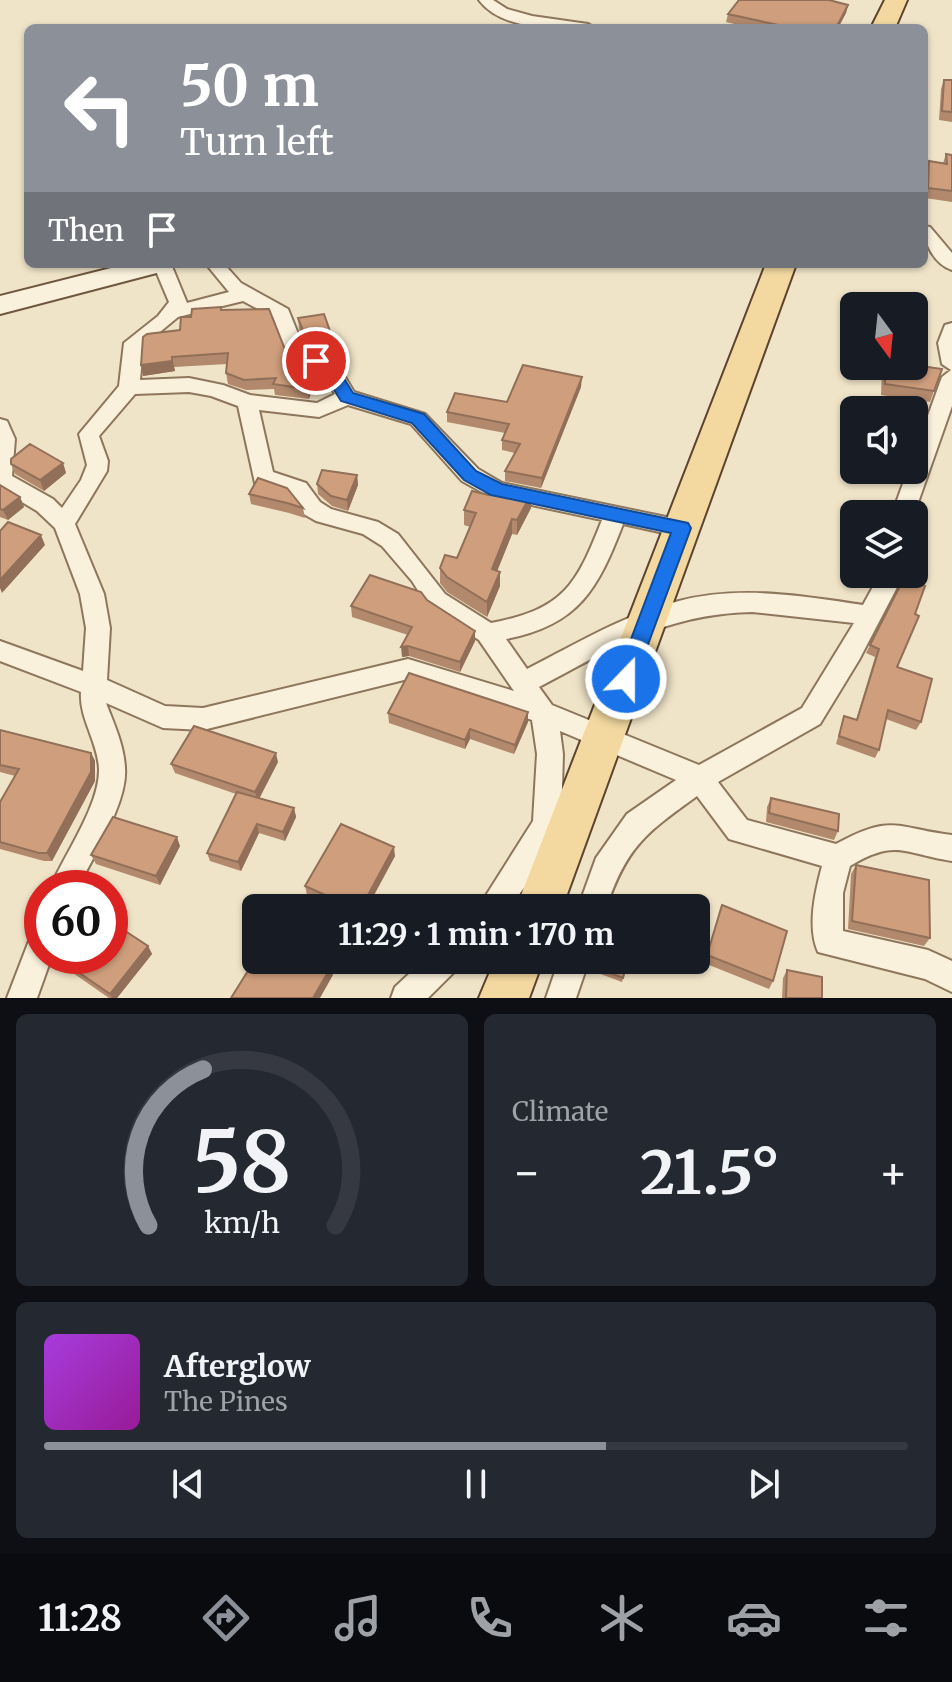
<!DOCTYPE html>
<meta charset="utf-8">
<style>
body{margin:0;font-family:Merriweather,serif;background:#242831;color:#f1f3f6;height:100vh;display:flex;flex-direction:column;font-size:30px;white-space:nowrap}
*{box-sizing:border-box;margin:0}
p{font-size:26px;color:#9ea1a6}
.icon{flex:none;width:44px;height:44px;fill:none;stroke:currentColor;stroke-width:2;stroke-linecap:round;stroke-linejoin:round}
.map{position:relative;height:998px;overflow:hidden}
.side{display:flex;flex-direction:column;gap:16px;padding:16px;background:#0d0f14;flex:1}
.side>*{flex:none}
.top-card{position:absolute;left:24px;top:24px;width:904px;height:244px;border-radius:12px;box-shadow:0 2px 6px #0004;background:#8c9099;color:#fff;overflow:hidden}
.needle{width:52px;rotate:165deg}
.fabs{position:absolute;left:840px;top:292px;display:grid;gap:16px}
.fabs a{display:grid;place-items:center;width:88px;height:88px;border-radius:12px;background:#171b24;box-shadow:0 2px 6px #0004;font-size:40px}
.speed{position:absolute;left:24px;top:870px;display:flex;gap:16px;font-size:40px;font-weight:700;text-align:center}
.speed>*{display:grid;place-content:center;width:104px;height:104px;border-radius:50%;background:#171b24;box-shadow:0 2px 6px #0004;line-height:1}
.speed .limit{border:12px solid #d22;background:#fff;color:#111}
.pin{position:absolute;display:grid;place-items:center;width:68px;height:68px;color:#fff;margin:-34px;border:4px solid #fff;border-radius:50%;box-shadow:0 2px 8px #0007}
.me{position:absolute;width:88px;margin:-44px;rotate:22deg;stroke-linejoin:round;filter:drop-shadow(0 0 6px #0008)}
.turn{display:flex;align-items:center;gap:28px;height:168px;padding:0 24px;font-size:36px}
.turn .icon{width:104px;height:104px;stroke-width:2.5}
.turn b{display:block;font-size:56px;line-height:68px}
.then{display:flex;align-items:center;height:76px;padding:0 24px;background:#0003;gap:16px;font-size:30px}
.big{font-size:60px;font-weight:700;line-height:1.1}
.side .tile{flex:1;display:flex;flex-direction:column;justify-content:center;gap:12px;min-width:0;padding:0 28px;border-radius:12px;background:#242831}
.side .dial{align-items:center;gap:0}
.dial svg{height:208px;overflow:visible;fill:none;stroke:#363941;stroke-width:7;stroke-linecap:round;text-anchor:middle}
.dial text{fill:#f1f3f6;stroke:none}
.song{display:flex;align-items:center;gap:24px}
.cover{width:96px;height:96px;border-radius:12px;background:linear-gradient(135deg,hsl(280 70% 55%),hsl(300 70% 35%))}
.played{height:8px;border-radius:4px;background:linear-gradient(90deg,#8c9099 65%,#363941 65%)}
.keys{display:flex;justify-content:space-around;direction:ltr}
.heat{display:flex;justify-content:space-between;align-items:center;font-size:44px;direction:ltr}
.side .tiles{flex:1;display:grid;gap:16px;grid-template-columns:1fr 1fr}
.tile:last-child{grid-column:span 2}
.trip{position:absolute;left:242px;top:894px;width:468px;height:80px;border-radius:12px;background:#171b24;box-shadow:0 2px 6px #0004;font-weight:700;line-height:80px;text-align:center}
.tabs{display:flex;height:128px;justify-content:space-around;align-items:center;background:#090b0e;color:#9ea1a6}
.tabs .icon{width:56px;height:56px}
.tabs .active{color:#8c9099}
.tabs b{font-size:36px;color:#f1f3f6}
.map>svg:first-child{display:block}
</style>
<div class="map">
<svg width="952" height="998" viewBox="0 0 952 998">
<rect width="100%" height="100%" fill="#f0e4c8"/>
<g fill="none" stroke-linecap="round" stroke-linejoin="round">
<!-- street casing -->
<g stroke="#8d765c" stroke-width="4">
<path id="street" d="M 479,0 L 493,0 L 507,9 L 532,16 L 588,24 L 595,28 C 559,28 503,32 479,0 Z
M 924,226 L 930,227 L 952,253 L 952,270 C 934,264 924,243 924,226 Z
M 153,264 L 171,264 L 187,303 L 229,292 L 206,264 L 224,264 L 241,283 L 288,309 L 305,351 L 333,357 L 354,392 L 425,414 L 478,469 L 502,483 L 690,522 L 693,528 L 690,534 L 682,537 L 623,524 C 598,589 579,625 506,639 L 527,669 C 576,644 625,614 679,601 C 740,585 803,596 863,605 L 880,574 L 904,574 L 859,660 L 820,724 L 718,782 L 747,820 L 836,844 C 893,813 895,828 952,835 L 952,861 C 904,854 897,838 850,866 L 843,893 L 843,931 L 928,950 L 952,961 L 952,992 L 925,979 L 818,952 C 807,927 815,892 822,866 L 729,839 L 697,796 C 646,833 627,846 606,908 L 578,908 L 596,858 L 627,814 L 676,780 L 560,731 L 563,754 L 561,823 L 557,832 L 527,884 L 509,908 L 478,908 L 533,821 L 537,754 L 532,720 L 408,679 L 203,730 L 163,728 L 106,703 C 114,724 124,745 125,768 C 128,802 93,856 78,888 L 50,888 C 64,855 100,805 99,769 C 98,742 79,718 81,692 L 0,661 L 0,641 L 83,671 L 86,628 L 80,594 L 55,528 L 37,511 L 0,489 L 0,419 L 7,421 L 15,439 L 12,476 L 53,499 L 62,508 L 81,480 L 87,465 L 79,434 L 119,386 L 124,343 L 158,316 L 169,302 ZM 243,301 L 273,317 L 290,361 L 319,367 L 335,394 L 317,403 L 250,395 L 223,385 L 189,378 L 140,380 L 143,346 L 178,317 ZM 189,392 L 211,396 L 238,406 L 255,483 L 291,495 L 302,513 L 316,521 L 363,534 L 382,546 L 412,581 L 429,608 L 479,640 L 514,691 L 408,659 L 203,708 L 165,706 L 107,680 L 110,628 L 104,594 L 75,524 L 107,471 L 108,461 L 99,436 L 135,394 ZM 348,405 L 411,424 L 462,481 L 489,496 L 602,520 C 576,586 564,609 491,623 L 445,594 L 398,534 L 378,522 L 331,509 L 320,502 L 306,483 L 273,472 L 259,410 L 319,417 ZM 752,612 L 854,623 L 802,708 L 699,765 L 552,705 L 539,687 C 613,648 665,614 752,612 Z
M 952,323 L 952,406 L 914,514 L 892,514 L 908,470 L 914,470 L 914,454 L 942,377 L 951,370 L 942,364 L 938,343 L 945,325 Z
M 42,929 L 42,956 L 52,956 L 37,998 L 7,998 L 32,933 Z
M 424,960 L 461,960 L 456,970 L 428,998 L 391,998 L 395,987 Z
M 559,960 L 589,960 L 576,998 L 546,998 Z"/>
</g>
<!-- secondary casing -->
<g stroke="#6f573f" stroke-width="4">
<path id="secondary" d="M 127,264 L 172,264 L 168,270 L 0,314 L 0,296 Z"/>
</g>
<!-- primary casing -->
<g stroke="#5b4430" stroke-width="4">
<path id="primary" d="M 885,0 L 907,0 L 895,28 L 871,28 Z
M 766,264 L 796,264 L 562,908 L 516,908 Z
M 495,960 L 543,960 L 529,998 L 479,998 Z"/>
</g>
<!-- street -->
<use href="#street" fill="#faf1dc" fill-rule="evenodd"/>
<!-- secondary -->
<use href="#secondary" fill="#faf1dc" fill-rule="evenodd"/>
<!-- primary -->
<use href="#primary" fill="#f3d9a0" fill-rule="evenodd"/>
</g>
<!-- wall -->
<path fill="#b2896c" d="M 848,5 L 846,13 L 838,28 L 751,28 L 726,22 L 728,14 Z
M 944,80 L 952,80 L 952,122 L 939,120 L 941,89 Z
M 946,154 L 952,155 L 952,202 L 925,198 L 926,171 L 929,161 L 943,163 Z
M 222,310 L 318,372 L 309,399 L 275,395 L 274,389 L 246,390 L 228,384 L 226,373 L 227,364 L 174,367 L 175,371 L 143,376 L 141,365 L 180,330 L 191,317 Z
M 298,318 L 333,340 L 334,350 L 307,348 L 299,329 Z
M 884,366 L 914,366 L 942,369 L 930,402 L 881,395 L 882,371 Z
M 581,387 L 541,488 L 505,481 L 505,471 L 515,453 L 502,450 L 502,440 L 505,433 L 447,422 L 447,412 L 507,402 Z
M 63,463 L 66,473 L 44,491 L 15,474 L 11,464 Z
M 357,475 L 358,485 L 348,511 L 332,506 L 318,494 L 317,484 Z
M 258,478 L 303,508 L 305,518 L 289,513 L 251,504 L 249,494 Z
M 0,485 L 20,497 L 24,507 L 8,520 L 0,517 Z
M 531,508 L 517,535 L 512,534 L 497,571 L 500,572 L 500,586 L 487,617 L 447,592 L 440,583 L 440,568 L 457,558 L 470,527 L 464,525 L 464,510 Z
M 427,600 L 475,641 L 460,672 L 409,656 L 402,657 L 408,635 L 352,617 L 351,606 Z
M 915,614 L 897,667 L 921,722 L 916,730 L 886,719 L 879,750 L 875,758 L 836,744 L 844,716 L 856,720 L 875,657 L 866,653 L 870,645 Z
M 388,713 L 528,722 L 514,754 L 470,739 L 465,749 L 389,723 Z
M 0,730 L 91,753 L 95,761 L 95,781 L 52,861 L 44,861 L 0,849 L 0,802 L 15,776 L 0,772 Z
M 278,762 L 259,798 L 294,808 L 296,817 L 285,841 L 259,833 L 241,871 L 210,861 L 207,853 L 236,794 L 175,773 L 171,764 Z
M 771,798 L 838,831 L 834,840 L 766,822 L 767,807 Z
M 180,846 L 160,885 L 96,864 L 91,855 Z
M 395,856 L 367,908 L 337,908 L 307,895 L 305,886 Z
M 856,865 L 930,938 L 924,946 L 848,929 L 851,874 Z
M 722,905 L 773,981 L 769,989 L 704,963 Z
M 148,946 L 152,954 L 117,998 L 109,998 L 60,964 L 55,956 Z
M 602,960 L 628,960 L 622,982 L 598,973 Z
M 787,970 L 822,998 L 782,998 L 783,978 Z"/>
<!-- shaded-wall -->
<path fill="#916f58" d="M 848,5 L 846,13 L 838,28 L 836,28 Z
M 172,357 L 175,371 L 143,376 L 141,365 Z
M 317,362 L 318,372 L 309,399 L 307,389 Z
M 582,377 L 581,387 L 541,488 L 542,478 Z
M 63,463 L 66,473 L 44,491 L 40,480 Z
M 357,475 L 358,485 L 348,511 L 347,500 Z
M 532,493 L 531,508 L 517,535 L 517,520 Z
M 20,497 L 24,507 L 8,520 L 3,510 Z
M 512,519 L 512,534 L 492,584 L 492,569 Z
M 41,535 L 45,545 L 2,593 L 0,588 L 0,580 Z
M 500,572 L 500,586 L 487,617 L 487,602 Z
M 475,631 L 475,641 L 460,672 L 460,662 Z
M 408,646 L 409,656 L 402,657 L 401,647 Z
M 528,712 L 528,722 L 514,754 L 515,745 Z
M 470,729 L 470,739 L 465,749 L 465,740 Z
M 91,753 L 95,761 L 95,781 L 52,861 L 47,853 Z
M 276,753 L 278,762 L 258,801 L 255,792 Z
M 294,808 L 296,817 L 285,841 L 283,832 Z
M 257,824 L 259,833 L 241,871 L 238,862 Z
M 177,837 L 180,846 L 160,885 L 156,876 Z
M 394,847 L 395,856 L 367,908 L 361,908 Z
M 148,946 L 152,954 L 117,998 L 112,998 L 110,994 Z
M 331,967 L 333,975 L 320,998 L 313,998 Z"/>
<!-- building -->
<path fill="#cf9f7d" stroke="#916f58" stroke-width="2" d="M 739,0 L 829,0 L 848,5 L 836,28 L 792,28 L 728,14 Z
M 944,80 L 952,80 L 952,112 L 942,111 Z
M 946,154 L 952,155 L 952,191 L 928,188 L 929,161 L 947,164 Z
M 221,307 L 221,310 L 269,309 L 286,352 L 317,362 L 307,389 L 273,384 L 276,378 L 244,380 L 226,373 L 228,353 L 172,357 L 172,361 L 141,365 L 143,337 L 147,334 L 180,330 L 181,317 L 191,317 L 192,309 Z
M 324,314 L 333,340 L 306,338 L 298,318 Z
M 523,365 L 582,377 L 542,478 L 505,471 L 520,444 L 502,440 L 509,424 L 447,412 L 455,393 L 507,402 Z
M 914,365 L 942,369 L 934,391 L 885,384 L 885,366 L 914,366 Z
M 30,444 L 63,463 L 40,480 L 11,464 L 11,459 Z
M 322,470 L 357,475 L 347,500 L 331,496 L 317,484 Z
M 258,478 L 287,488 L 303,508 L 287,503 L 249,494 Z
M 0,485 L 20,497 L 3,510 L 0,509 Z
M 495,485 L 532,493 L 517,520 L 512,519 L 492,569 L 500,572 L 487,602 L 447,577 L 440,568 L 445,555 L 457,558 L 476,513 L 464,510 L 472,491 L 489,495 Z
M 8,522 L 41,535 L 0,580 L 0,531 Z
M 370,575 L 421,592 L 427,600 L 475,631 L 460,662 L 408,646 L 401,647 L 412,627 L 351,606 Z
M 904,578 L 925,586 L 915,614 L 919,616 L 897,667 L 932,679 L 921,722 L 888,710 L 879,750 L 839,736 L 844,716 L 857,720 L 879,649 L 870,645 Z
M 409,673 L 528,712 L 515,745 L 470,729 L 465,740 L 388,713 Z
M 194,726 L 276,753 L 255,792 L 171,764 Z
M 0,730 L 91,753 L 91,772 L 47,853 L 39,853 L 0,842 L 0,802 L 19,769 L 0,765 Z
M 237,792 L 294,808 L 283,832 L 257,824 L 238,862 L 207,853 Z
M 771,798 L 839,814 L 838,831 L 769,813 Z
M 113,817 L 177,837 L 156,876 L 91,855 Z
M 341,824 L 394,847 L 361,908 L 354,908 L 305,886 Z
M 856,865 L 929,880 L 930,938 L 852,921 Z
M 722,905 L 787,931 L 773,981 L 707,955 Z
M 110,921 L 148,946 L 110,994 L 55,956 L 110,956 Z
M 256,958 L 256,960 L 318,960 L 331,967 L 313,998 L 231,998 Z
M 602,960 L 628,960 L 623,978 L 599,969 Z
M 787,970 L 822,977 L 822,998 L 786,998 Z"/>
<!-- route -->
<path fill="#1a73e8" stroke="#114b97" stroke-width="2" d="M 316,355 L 332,359 L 353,393 L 424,414 L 476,471 L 502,484 L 688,523 L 691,528 L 633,685 L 626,687 L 619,685 L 616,679 L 671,533 L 491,495 L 464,480 L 412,423 L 341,401 L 320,367 L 308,361 Z"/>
</svg>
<div class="fabs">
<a><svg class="needle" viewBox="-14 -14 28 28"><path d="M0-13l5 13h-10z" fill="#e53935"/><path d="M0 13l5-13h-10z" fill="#9ea1a6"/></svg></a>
<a><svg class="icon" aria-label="sound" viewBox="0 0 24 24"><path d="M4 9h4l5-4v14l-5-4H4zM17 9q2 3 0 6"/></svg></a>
<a><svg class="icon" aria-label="layers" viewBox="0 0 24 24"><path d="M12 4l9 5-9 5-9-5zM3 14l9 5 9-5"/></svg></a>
</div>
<div class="speed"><div class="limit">60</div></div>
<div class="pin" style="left:316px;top:361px;background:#d93025"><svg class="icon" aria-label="arrive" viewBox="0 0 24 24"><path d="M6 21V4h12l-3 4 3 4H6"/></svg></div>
<svg class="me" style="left:626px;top:679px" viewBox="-20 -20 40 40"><circle r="17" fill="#1a73e8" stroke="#fff" stroke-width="3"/><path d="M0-11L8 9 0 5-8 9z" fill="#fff"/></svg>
<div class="trip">11:29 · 1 min · 170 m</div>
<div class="top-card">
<div class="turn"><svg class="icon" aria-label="left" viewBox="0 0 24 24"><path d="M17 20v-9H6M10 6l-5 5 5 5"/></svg><div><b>50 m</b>Turn left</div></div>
<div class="then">Then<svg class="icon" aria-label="arrive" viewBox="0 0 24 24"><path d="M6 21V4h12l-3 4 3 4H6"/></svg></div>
</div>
</div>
<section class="side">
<div class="tiles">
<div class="tile dial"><svg viewBox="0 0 100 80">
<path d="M14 69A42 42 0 1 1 86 69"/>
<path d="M14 69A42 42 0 0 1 35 9" stroke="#8c9099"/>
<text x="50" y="56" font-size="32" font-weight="700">58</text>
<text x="50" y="72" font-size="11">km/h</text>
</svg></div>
<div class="tile"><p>Climate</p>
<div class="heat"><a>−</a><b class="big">21.5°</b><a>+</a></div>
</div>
<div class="tile">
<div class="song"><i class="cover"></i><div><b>Afterglow</b><p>The Pines</p></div></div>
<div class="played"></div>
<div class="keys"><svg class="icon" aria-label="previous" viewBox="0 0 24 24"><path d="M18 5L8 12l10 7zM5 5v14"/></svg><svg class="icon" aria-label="pause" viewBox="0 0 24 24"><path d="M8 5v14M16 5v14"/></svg><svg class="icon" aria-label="next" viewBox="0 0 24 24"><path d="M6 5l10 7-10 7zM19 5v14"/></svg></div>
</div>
</div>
</section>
<nav class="tabs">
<b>11:28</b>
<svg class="icon active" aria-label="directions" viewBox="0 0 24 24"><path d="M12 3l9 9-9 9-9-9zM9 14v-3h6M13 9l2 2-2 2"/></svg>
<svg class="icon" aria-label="music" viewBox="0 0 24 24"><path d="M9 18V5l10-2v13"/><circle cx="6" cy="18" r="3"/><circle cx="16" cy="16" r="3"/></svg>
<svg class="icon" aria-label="phone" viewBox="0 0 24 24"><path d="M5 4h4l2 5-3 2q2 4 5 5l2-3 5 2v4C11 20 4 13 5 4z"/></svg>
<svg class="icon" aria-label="climate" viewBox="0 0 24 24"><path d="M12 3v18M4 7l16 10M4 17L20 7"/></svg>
<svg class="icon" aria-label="car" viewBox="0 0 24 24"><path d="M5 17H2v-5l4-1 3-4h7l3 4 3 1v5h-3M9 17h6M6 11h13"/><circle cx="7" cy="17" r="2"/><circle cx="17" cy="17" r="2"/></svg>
<svg class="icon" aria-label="filters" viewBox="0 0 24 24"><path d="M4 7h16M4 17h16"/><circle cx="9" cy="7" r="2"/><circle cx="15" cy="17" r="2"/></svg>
</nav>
